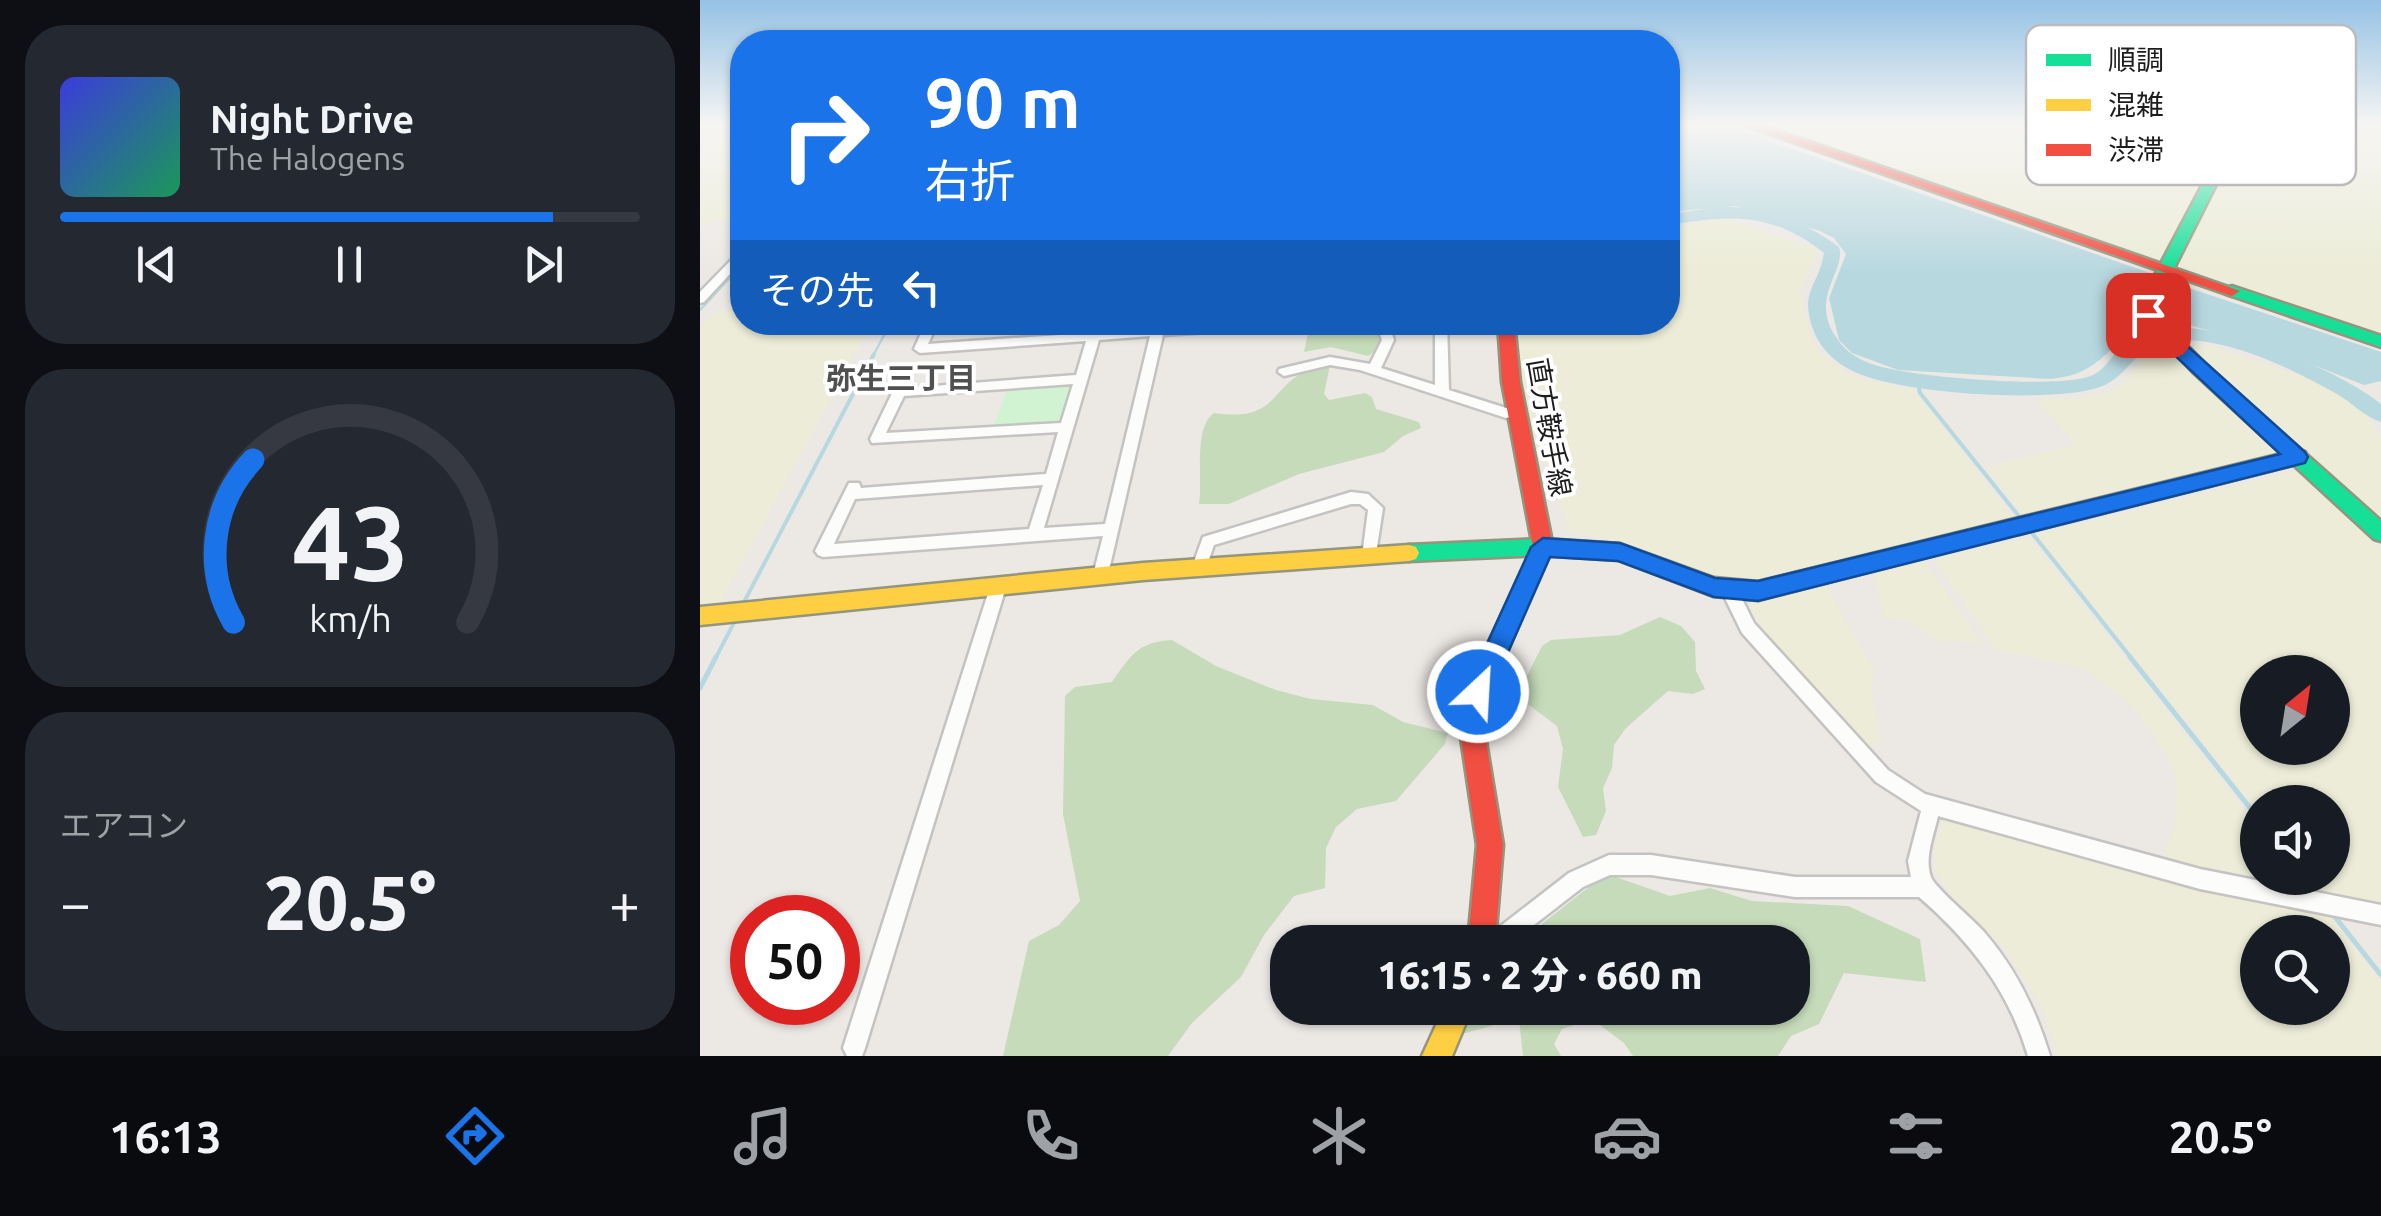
<!DOCTYPE html>
<html lang="ja">
<meta charset="utf-8">
<style>
body{margin:0;font-family:Ubuntu,"Noto Sans JP",sans-serif;background:#242831;color:#f1f3f6;height:100vh;display:flex;flex-direction:column;font-size:38px;white-space:nowrap}
*{box-sizing:border-box;margin:0}
p{font-size:32px;color:#9ea1a6}
.icon{flex:none;width:55px;height:55px;fill:none;stroke:currentColor;stroke-width:2;stroke-linecap:round;stroke-linejoin:round}
.map{position:relative;flex:1;overflow:hidden}
.sheet{display:flex;flex-direction:column;gap:25px;padding:25px;background:#0d0f14;width:700px}
.sheet>*{flex:none}
.top-card{position:absolute;left:30px;top:30px;width:950px;height:305px;border-radius:40px;box-shadow:0 2px 8px #0004;background:#1a73e8;color:#fff;overflow:hidden}
.needle{width:65px;rotate:30deg}
.fabs{position:absolute;left:1540px;top:655px;display:grid;gap:20px}
.fabs a{display:grid;place-items:center;width:110px;height:110px;border-radius:50%;background:#171b24;box-shadow:0 2px 8px #0004;font-size:50px}
.speed{position:absolute;left:30px;top:895px;display:flex;gap:20px;font-size:50px;font-weight:700;text-align:center}
.speed>*{display:grid;place-content:center;width:130px;height:130px;border-radius:50%;background:#171b24;box-shadow:0 2px 8px #0004;line-height:1}
.speed .limit{border:15px solid #d22;background:#fff;color:#111}
.pin{position:absolute;display:grid;place-items:center;width:85px;height:85px;color:#fff;margin:-42px;border-radius:20px;box-shadow:0 5px 15px #0006}
.me{position:absolute;width:110px;margin:-55px;rotate:25deg;stroke-linejoin:round;filter:drop-shadow(0 0 8px #0008)}
.turn{display:flex;align-items:center;gap:35px;height:210px;padding:0 30px;font-size:45px}
.turn .icon{width:130px;height:130px;stroke-width:2.5}
.turn b{display:block;font-size:70px;line-height:85px}
.then{display:flex;align-items:center;height:95px;padding:0 30px;background:#0003;gap:20px;font-size:38px}
.big{font-size:75px;font-weight:800;line-height:1.1}
.sheet .tile{flex:1;display:flex;flex-direction:column;justify-content:center;gap:15px;min-width:0;padding:0 35px;border-radius:40px;background:#242831}
.sheet .dial{align-items:center;gap:0}
.dial svg{height:260px;overflow:visible;fill:none;stroke:#363941;stroke-width:7;stroke-linecap:round;text-anchor:middle}
.dial text{fill:#f1f3f6;stroke:none}
.song{display:flex;align-items:center;gap:30px}
.cover{width:120px;height:120px;border-radius:15px;background:linear-gradient(135deg,hsl(240 70% 55%),hsl(150 70% 35%))}
.played{height:10px;border-radius:5px;background:linear-gradient(90deg,#1a73e8 85%,#363941 85%)}
.keys{display:flex;justify-content:space-around;direction:ltr}
.heat{display:flex;justify-content:space-between;align-items:center;font-size:55px;direction:ltr}
.trip{position:absolute;left:570px;top:925px;width:540px;height:100px;border-radius:40px;background:#171b24;box-shadow:0 2px 8px #0004;font-weight:800;line-height:100px;text-align:center}
.tab-bar{display:flex;height:160px;justify-content:space-around;align-items:center;background:#090b0e;color:#9ea1a6}
.tab-bar .icon{width:70px;height:70px}
.tab-bar .active{color:#1a73e8}
.tab-bar b{font-size:45px;color:#f1f3f6}
main{display:flex;flex:1;min-height:0}
.map>svg:first-child{display:block}
</style>
<main>
<section class="sheet">
<div class="tile">
<div class="song"><i class="cover"></i><div><b>Night Drive</b><p>The Halogens</p></div></div>
<div class="played"></div>
<div class="keys"><svg class="icon" aria-label="previous" viewBox="0 0 24 24"><path d="M18 5L8 12l10 7zM5 5v14"/></svg><svg class="icon" aria-label="pause" viewBox="0 0 24 24"><path d="M8 5v14M16 5v14"/></svg><svg class="icon" aria-label="next" viewBox="0 0 24 24"><path d="M6 5l10 7-10 7zM19 5v14"/></svg></div>
</div>
<div class="tile dial"><svg viewBox="0 0 100 80">
<path d="M14 69A42 42 0 1 1 86 69"/>
<path d="M14 69A42 42 0 0 1 20 19" stroke="#1a73e8"/>
<text x="50" y="56" font-size="32" font-weight="700">43</text>
<text x="50" y="72" font-size="11">km/h</text>
</svg></div>
<div class="tile"><p>エアコン</p>
<div class="heat"><a>−</a><b class="big">20.5°</b><a>+</a></div>
</div>
</section>
<div class="map">
<svg width="1681" height="1056" viewBox="0 0 1681 1056">
<rect width="100%" height="100%" fill="#ece9e5"/>
<!-- farmland -->
<path fill="#ececd8" fill-rule="evenodd" d="M 0,125 L 42,125 L 42,217 L 0,225 Z
M 1059,125 L 1534,125 L 1462,261 L 1455,261 Z
M 1547,125 L 1681,125 L 1681,336 L 1476,265 Z
M 1025,219 L 1119,249 L 1100,291 L 1113,344 L 1124,358 L 1155,377 L 1213,389 L 1316,521 L 1056,583 L 1017,580 L 942,548 L 870,532 L 830,426 L 815,323 L 968,322 L 968,228 Z
M 42,309 L 42,322 L 172,323 L 19,606 L 0,608 L 0,327 L 15,312 Z
M 1507,345 L 1621,383 L 1661,407 L 1681,439 L 1681,520 L 1489,346 Z
M 1470,350 L 1584,455 L 1327,518 L 1285,466 L 1375,445 L 1336,398 L 1373,399 L 1407,394 L 1423,384 L 1444,358 Z
M 1596,471 L 1681,549 L 1681,907 L 1629,900 L 1611,878 L 1632,878 L 1632,802 L 1558,802 L 1557,810 L 1336,534 ZM 1558,672 L 1632,672 L 1632,748 L 1558,748 Z
M 1329,537 L 1557,826 L 1558,878 L 1598,878 L 1614,898 L 1461,859 L 1477,822 L 1476,775 L 1459,743 L 1429,703 L 1385,669 L 1296,650 L 1233,559 Z
M 1224,561 L 1282,643 L 1237,641 L 1211,621 L 1184,619 L 1174,574 Z
M 1126,586 L 1174,670 L 1172,691 L 1182,742 L 1165,748 L 1048,613 L 1047,606 Z
M 1244,817 L 1630,916 L 1681,982 L 1681,1056 L 1356,1056 L 1345,1013 L 1305,950 L 1248,892 L 1236,872 L 1234,846 ZM 1558,932 L 1632,932 L 1632,1008 L 1558,1008 Z"/>
<!-- forest -->
<path fill="#c6dbba" d="M 594,323 L 673,323 L 686,344 L 668,356 L 631,347 L 604,352 L 608,333 Z
M 630,365 L 624,394 L 629,400 L 665,393 L 672,397 L 676,409 L 719,422 L 721,428 L 703,436 L 684,452 L 599,474 L 529,504 L 499,504 C 503,479 493,427 514,413 C 589,424 564,374 630,365 Z
M 960,617 L 981,626 L 995,642 L 996,671 L 1005,689 L 993,694 L 968,691 L 926,728 L 914,745 L 912,768 L 903,788 L 906,811 L 896,835 L 883,837 L 858,787 L 863,749 L 857,726 L 829,705 L 785,695 L 790,677 L 823,684 L 842,646 L 851,640 L 920,635 Z
M 472,640 L 516,666 L 576,690 L 611,699 L 673,705 L 703,722 L 748,733 L 745,744 L 696,801 L 657,809 L 636,827 L 626,848 L 625,888 L 594,896 L 564,935 L 541,977 L 492,1023 L 468,1056 L 303,1056 L 329,941 L 359,925 L 380,901 L 363,814 L 365,696 L 375,687 L 412,682 C 431,655 438,642 472,640 Z
M 913,876 L 970,896 L 1010,888 L 1052,901 L 1148,906 L 1220,939 L 1226,982 L 1144,973 L 1119,1024 L 1091,1036 L 1078,1056 L 933,1056 L 924,1043 L 892,1019 L 862,1029 L 854,1044 L 861,1056 L 823,1056 L 818,1010 L 791,1026 L 758,1035 L 771,1008 L 1092,1008 L 1092,942 L 819,942 L 899,879 Z"/>
<!-- park -->
<path fill="#d2f3d2" d="M 373,384 L 362,423 L 293,429 L 307,389 Z"/>
<!-- water -->
<path fill="#b8d8e0" d="M 968,125 L 1023,125 L 1453,274 L 1437,310 L 1443,330 C 1400,348 1403,374 1350,379 L 1198,370 L 1152,353 L 1139,340 L 1129,298 L 1146,254 L 1134,238 L 1120,231 L 1036,206 L 968,212 Z
M 1474,283 L 1681,352 L 1681,381 L 1664,385 L 1568,347 L 1464,318 Z"/>
<g fill="none" stroke-linecap="round" stroke-linejoin="round">
<!-- stream-far2 -->
<path stroke="#b8d8e0" stroke-width="2.5" d="M 0,310 L 42,265
M 173,356 L 191,322"/>
<!-- stream-far1 -->
<path stroke="#b8d8e0" stroke-width="4" d="M 1217,378 L 1220,393 L 1322,520
M 1328,528 L 1432,659
M 43,604 L 174,354
M 15,659 L 37,617"/>
<!-- stream -->
<path stroke="#b8d8e0" stroke-width="5" d="M 1430,657 L 1558,818
M 0,688 L 16,657
M 1603,878 L 1616,893
M 1631,912 L 1681,975"/>
<!-- river -->
<path fill="#b8d8e0" fill-rule="evenodd" d="M 1015,207 C 1059,204 1105,221 1139,247 C 1147,271 1107,298 1138,340 C 1146,352 1161,361 1175,365 C 1210,377 1362,390 1393,375 C 1405,369 1411,357 1420,348 C 1434,336 1459,329 1477,328 C 1529,325 1641,371 1681,404 L 1681,422 C 1665,417 1651,402 1637,394 C 1592,369 1532,339 1480,340 C 1432,341 1432,378 1397,388 C 1347,403 1205,394 1157,373 C 1138,365 1122,351 1114,332 C 1098,290 1119,287 1124,253 C 1071,211 1030,215 968,225 L 968,215 Z"/>
<!-- street casing -->
<g stroke="#c4c3c1" stroke-width="5">
<path id="street" d="M 42,252 L 42,261 L 4,302 L 0,303 L 0,292 L 38,253 Z
M 226,322 L 238,322 L 228,344 L 389,333 L 392,322 L 404,322 L 401,332 L 452,328 L 457,322 L 463,323 L 465,327 L 531,322 L 528,330 L 524,331 L 463,335 L 407,579 L 395,579 L 393,575 L 403,536 L 123,557 L 118,555 L 115,551 L 149,483 L 159,483 L 161,488 L 346,474 L 358,432 L 172,443 L 170,439 L 194,389 L 376,375 L 386,341 L 220,353 L 214,349 ZM 450,336 L 405,524 L 344,528 L 399,340 ZM 373,384 L 361,423 L 186,433 L 204,396 ZM 343,485 L 329,529 L 134,544 L 155,499 Z
M 676,322 L 688,322 L 694,340 L 681,368 L 735,385 L 735,322 L 747,322 L 749,390 L 806,408 L 822,408 L 824,411 L 822,414 L 806,418 L 660,370 L 630,365 L 584,376 L 578,372 L 579,369 L 630,357 L 670,364 L 682,340 Z
M 651,492 L 668,494 L 683,508 L 675,560 L 665,560 L 662,556 L 668,510 L 660,504 L 651,504 L 514,545 L 505,571 L 495,571 L 492,567 L 503,537 Z
M 299,578 L 305,579 L 307,584 L 165,1048 L 162,1056 L 147,1056 L 143,1048 L 291,584 L 293,579 Z
M 1029,584 L 1035,585 L 1054,623 L 1188,770 L 1225,794 L 1500,869 L 1681,905 L 1681,925 L 1500,889 L 1238,816 C 1234,835 1224,858 1231,877 C 1235,888 1274,920 1285,933 C 1316,969 1336,1010 1350,1056 L 1328,1056 C 1309,991 1270,941 1219,897 L 1095,897 L 951,875 L 910,875 L 883,887 L 812,942 L 786,942 L 789,935 L 869,873 L 909,855 L 951,855 L 1095,877 L 1211,877 L 1208,861 L 1221,811 L 1176,782 L 1042,633 L 1021,590 L 1023,585 Z"/>
</g>
<!-- fast casing -->
<g stroke="#94957d" stroke-width="5">
<path id="fast" d="M 1534,125 L 1546,125 L 1464,288 L 1456,314 L 1506,365 L 1681,521 L 1681,541 L 1674,539 L 1494,373 L 1440,315 L 1448,288 Z
M 1532,286 L 1681,336 L 1681,347 L 1526,294 L 1526,288 Z
M 1319,518 L 1326,521 L 1329,526 L 1326,531 L 1058,600 L 1013,596 L 919,560 L 843,555 L 709,561 L 702,559 L 699,553 L 702,547 L 709,545 L 843,539 L 920,544 L 1014,578 L 1058,582 Z"/>
</g>
<!-- slow casing -->
<g stroke="#94957d" stroke-width="5">
<path id="slow" d="M 709,545 L 716,547 L 719,553 L 716,559 L 709,561 L 443,580 L 0,625 L 0,607 L 443,563 Z
M 744,1008 L 772,1008 L 752,1056 L 722,1056 Z"/>
</g>
<!-- jam casing -->
<g stroke="#94957d" stroke-width="5">
<path id="jam" d="M 1044,125 L 1061,125 L 1540,291 L 1532,296 L 1526,294 Z
M 798,322 L 814,322 L 820,382 L 853,547 L 781,711 L 803,845 L 795,942 L 768,942 L 777,845 L 757,711 L 833,547 L 802,382 Z
M 1598,450 L 1605,452 L 1607,457 L 1605,462 L 1319,534 L 1312,531 L 1309,526 L 1312,521 L 1319,518 Z"/>
</g>
<!-- street -->
<use href="#street" fill="#fcfcfb" fill-rule="evenodd"/>
<!-- fast -->
<use href="#fast" fill="#16e098" fill-rule="evenodd"/>
<!-- slow -->
<use href="#slow" fill="#ffcf43" fill-rule="evenodd"/>
<!-- jam -->
<use href="#jam" fill="#f24e42" fill-rule="evenodd"/>
</g>
<!-- sky -->
<linearGradient id="sky" x2="0" y2="1"><stop stop-color="#95c2e5"/><stop offset="0.46" stop-color="#f6f5f3"/><stop offset="1" stop-color="#f6f5f3" stop-opacity="0"/></linearGradient>
<rect width="1681" height="272" fill="url(#sky)"/>
<!-- route -->
<path fill="#1a73e8" stroke="#114b97" stroke-width="2.5" d="M 1448,309 L 1455,311 L 1484,343 L 1605,452 L 1608,457 L 1605,463 L 1058,601 L 1014,597 L 918,561 L 850,557 L 787,700 L 778,704 L 769,700 L 765,692 L 831,547 L 843,538 L 920,543 L 1015,578 L 1058,581 L 1580,454 L 1470,351 L 1439,315 Z"/>
<g text-anchor="middle" dominant-baseline="central" stroke-width="8" stroke-linejoin="round" paint-order="stroke">
<!-- street labels -->
<g font-size="28" fill="#1d1d1d" stroke="#fff">
<text transform="translate(850 427) rotate(80)">直方鞍手線</text>
</g>
<!-- neighbourhood labels -->
<g font-size="30" font-weight="bold" fill="#505050" stroke="#fff">
<text x="201" y="378">弥生三丁目</text>
</g>
</g>
<!-- legend -->
<rect x="1326" y="25" width="330" height="160" rx="15" fill="#fff" stroke="#bbb" stroke-width="2.5"/>
<rect x="1346" y="54" width="45" height="12" fill="#16e098"/>
<rect x="1346" y="99" width="45" height="12" fill="#ffcf43"/>
<rect x="1346" y="144" width="45" height="12" fill="#f24e42"/>
<g font-size="28" fill="#1d1d1d">
<text x="1408" y="70">順調</text>
<text x="1408" y="115">混雑</text>
<text x="1408" y="160">渋滞</text>
</g>
</svg>
<div class="fabs">
<a><svg class="needle" viewBox="-14 -14 28 28"><path d="M0-13l5 13h-10z" fill="#e53935"/><path d="M0 13l5-13h-10z" fill="#9ea1a6"/></svg></a>
<a><svg class="icon" aria-label="sound" viewBox="0 0 24 24"><path d="M4 9h4l5-4v14l-5-4H4zM17 9q2 3 0 6"/></svg></a>
<a><svg class="icon" aria-label="search" viewBox="0 0 24 24"><circle cx="10" cy="10" r="6"/><path d="M15 15l6 6"/></svg></a>
</div>
<div class="speed"><div class="limit">50</div></div>
<div class="pin" style="left:1448px;top:315px;background:#d93025"><svg class="icon" aria-label="arrive" viewBox="0 0 24 24"><path d="M6 21V4h12l-3 4 3 4H6"/></svg></div>
<svg class="me" style="left:778px;top:692px" viewBox="-20 -20 40 40"><circle r="17" fill="#1a73e8" stroke="#fff" stroke-width="3"/><path d="M0-11L8 9 0 5-8 9z" fill="#fff"/></svg>
<div class="trip">16:15 · 2 分 · 660 m</div>
<div class="top-card">
<div class="turn"><svg class="icon" aria-label="right" viewBox="0 0 24 24"><path d="M7 20v-9h11M14 6l5 5-5 5"/></svg><div><b>90 m</b>右折</div></div>
<div class="then">その先<svg class="icon" aria-label="left" viewBox="0 0 24 24"><path d="M17 20v-9H6M10 6l-5 5 5 5"/></svg></div>
</div>
</div>
</main>
<nav class="tab-bar">
<b>16:13</b>
<svg class="icon active" aria-label="directions" viewBox="0 0 24 24"><path d="M12 3l9 9-9 9-9-9zM9 14v-3h6M13 9l2 2-2 2"/></svg>
<svg class="icon" aria-label="music" viewBox="0 0 24 24"><path d="M9 18V5l10-2v13"/><circle cx="6" cy="18" r="3"/><circle cx="16" cy="16" r="3"/></svg>
<svg class="icon" aria-label="phone" viewBox="0 0 24 24"><path d="M5 4h4l2 5-3 2q2 4 5 5l2-3 5 2v4C11 20 4 13 5 4z"/></svg>
<svg class="icon" aria-label="climate" viewBox="0 0 24 24"><path d="M12 3v18M4 7l16 10M4 17L20 7"/></svg>
<svg class="icon" aria-label="car" viewBox="0 0 24 24"><path d="M5 17H2v-5l4-1 3-4h7l3 4 3 1v5h-3M9 17h6M6 11h13"/><circle cx="7" cy="17" r="2"/><circle cx="17" cy="17" r="2"/></svg>
<svg class="icon" aria-label="filters" viewBox="0 0 24 24"><path d="M4 7h16M4 17h16"/><circle cx="9" cy="7" r="2"/><circle cx="15" cy="17" r="2"/></svg>
<b>20.5°</b>
</nav>
